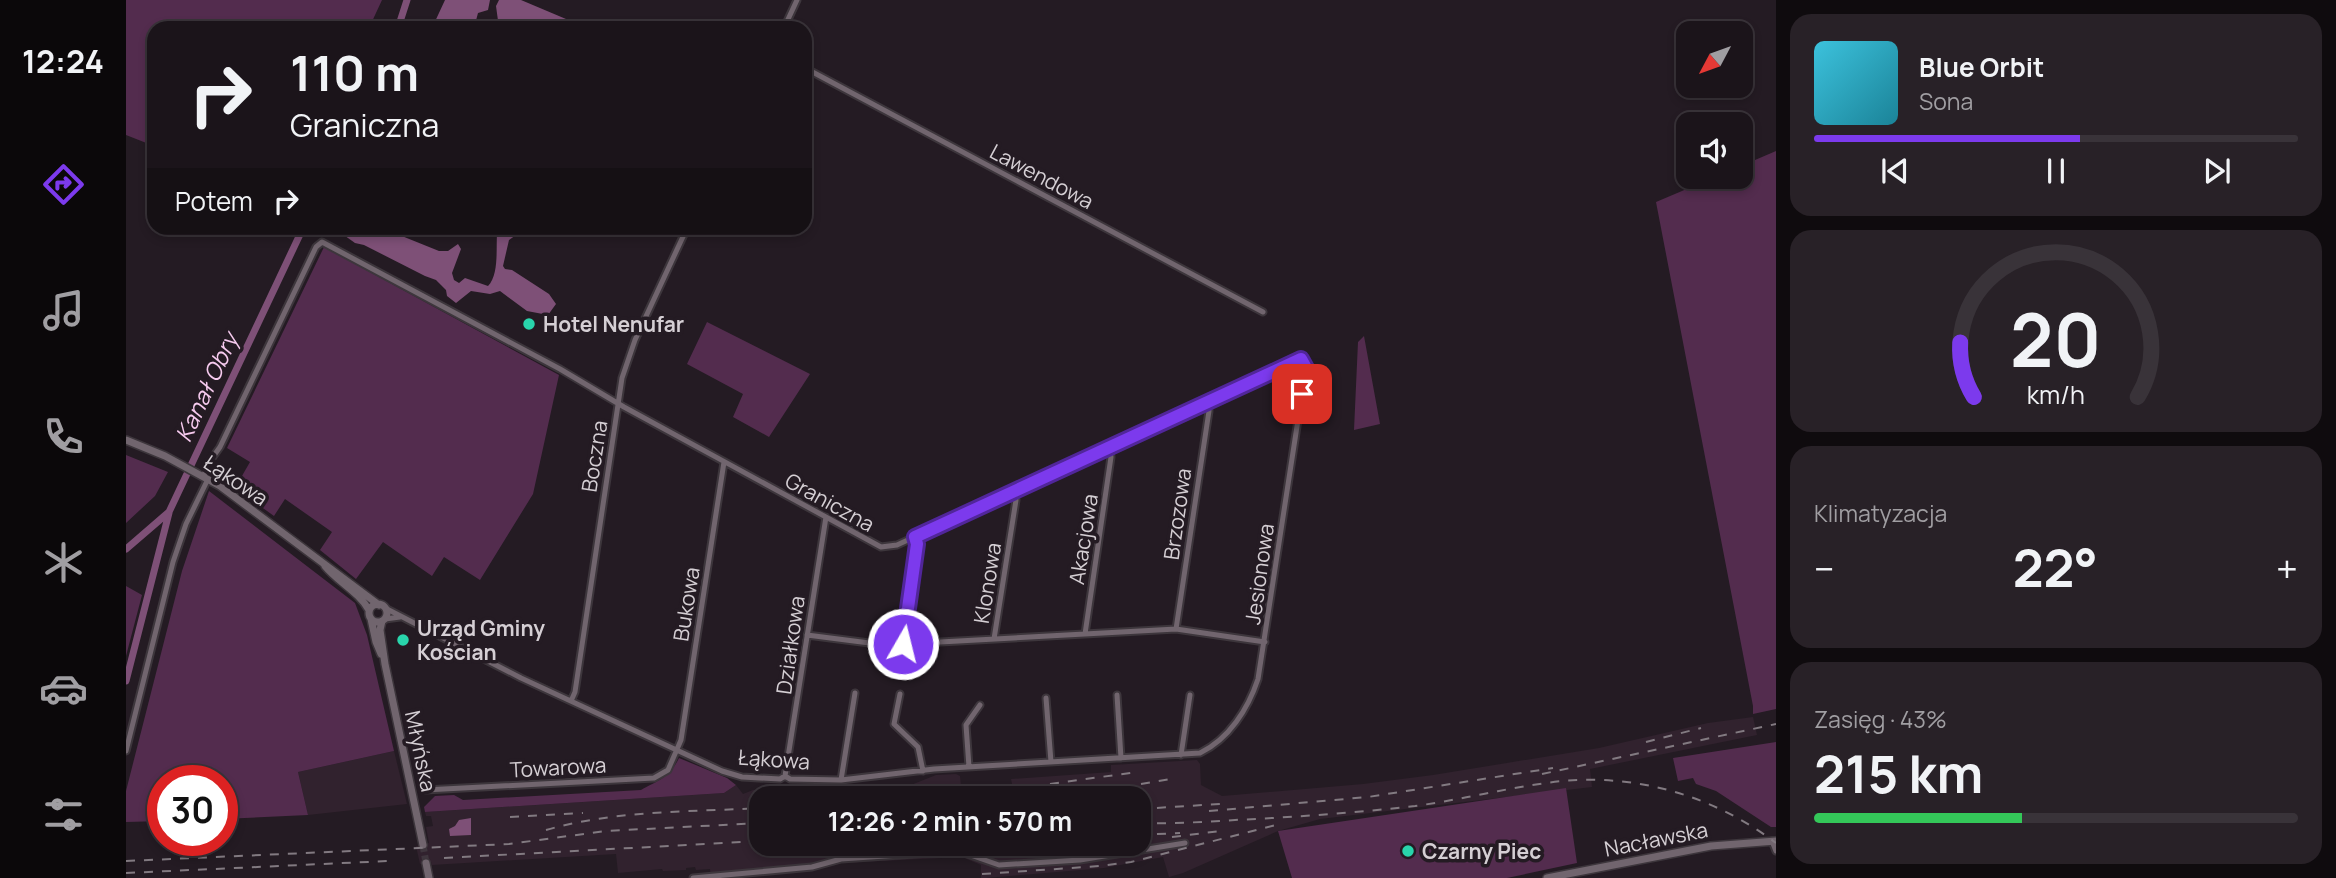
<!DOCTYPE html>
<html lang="pl">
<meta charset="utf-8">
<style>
body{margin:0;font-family:Manrope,sans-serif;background:#282127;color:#f1f3f6;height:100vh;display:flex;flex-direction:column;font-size:26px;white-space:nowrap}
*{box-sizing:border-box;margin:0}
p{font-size:23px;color:#a09ea2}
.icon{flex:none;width:38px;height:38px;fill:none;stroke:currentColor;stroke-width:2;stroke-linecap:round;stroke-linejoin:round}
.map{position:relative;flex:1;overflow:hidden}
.drawer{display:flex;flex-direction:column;gap:14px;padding:14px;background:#0f0b0e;width:560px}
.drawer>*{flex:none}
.guide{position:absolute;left:21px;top:21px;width:665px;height:214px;border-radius:21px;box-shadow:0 4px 10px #0003,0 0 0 2px #393339;background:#1b141a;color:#f1f3f6;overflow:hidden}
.needle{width:46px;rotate:229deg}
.tools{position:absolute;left:1550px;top:21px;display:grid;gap:14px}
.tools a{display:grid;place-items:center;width:77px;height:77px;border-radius:14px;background:#1b141a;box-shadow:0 4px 10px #0003,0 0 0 2px #393339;font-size:35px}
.speed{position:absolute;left:21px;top:765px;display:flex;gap:14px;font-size:35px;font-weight:700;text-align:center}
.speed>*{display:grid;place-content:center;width:91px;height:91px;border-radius:50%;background:#1b141a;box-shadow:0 4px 10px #0003,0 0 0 2px #393339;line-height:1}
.speed .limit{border:10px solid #d22;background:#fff;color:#111}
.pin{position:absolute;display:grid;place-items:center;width:60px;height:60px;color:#fff;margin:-30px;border-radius:14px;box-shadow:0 4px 10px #0006}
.me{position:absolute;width:77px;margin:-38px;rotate:8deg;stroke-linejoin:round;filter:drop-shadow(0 0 5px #0008)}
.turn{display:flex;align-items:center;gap:24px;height:147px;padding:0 28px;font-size:32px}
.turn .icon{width:91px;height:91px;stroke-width:2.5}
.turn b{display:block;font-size:49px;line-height:60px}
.then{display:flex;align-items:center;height:66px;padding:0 28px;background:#0003;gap:14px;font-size:26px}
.big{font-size:52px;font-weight:700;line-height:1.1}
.drawer .card{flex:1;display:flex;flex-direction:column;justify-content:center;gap:10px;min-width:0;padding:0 24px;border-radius:21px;background:#282127}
.drawer .dial{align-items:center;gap:0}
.dial svg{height:182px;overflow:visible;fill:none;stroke:#393339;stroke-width:7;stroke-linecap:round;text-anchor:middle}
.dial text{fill:#f1f3f6;stroke:none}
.song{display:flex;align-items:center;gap:21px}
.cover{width:84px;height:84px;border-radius:10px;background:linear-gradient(135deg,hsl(190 70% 55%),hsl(190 70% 35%))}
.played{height:7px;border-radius:4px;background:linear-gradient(90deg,#7c3aed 55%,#393339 55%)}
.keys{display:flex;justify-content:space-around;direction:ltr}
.heat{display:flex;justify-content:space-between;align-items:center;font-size:38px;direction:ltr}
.charge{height:10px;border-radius:5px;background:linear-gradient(90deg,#34c759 43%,#393339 0)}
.trip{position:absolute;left:623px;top:786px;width:402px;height:70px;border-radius:21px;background:#1b141a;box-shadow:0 4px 10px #0003,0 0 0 2px #393339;font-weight:700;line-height:70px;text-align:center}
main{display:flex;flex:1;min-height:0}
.menu{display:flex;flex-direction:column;width:126px;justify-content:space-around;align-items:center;background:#0b080a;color:#a09ea2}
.menu .icon{width:49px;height:49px}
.menu .current{color:#7c3aed}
.menu b{font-size:32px;color:#f1f3f6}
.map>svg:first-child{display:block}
</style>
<main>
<nav class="menu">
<b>12:24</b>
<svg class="icon current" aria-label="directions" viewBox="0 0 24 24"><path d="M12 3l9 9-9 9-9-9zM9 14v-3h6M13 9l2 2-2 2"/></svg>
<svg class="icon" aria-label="music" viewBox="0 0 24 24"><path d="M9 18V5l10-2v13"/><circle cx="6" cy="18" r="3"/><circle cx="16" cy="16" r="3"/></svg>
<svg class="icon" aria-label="phone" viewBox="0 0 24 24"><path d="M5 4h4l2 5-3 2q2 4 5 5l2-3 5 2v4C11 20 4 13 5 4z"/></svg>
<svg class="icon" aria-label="climate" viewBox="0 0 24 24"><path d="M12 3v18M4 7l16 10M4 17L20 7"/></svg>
<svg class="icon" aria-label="car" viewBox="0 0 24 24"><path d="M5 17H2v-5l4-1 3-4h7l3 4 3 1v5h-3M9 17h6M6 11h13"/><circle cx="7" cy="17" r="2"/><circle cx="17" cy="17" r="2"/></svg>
<svg class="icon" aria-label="filters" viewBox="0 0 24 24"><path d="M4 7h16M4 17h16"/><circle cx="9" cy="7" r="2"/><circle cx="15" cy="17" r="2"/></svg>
</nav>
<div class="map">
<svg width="1650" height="878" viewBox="0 0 1650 878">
<rect width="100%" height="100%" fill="#241b23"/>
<!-- built -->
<path fill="#31222e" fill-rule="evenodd" d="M 1627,717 L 1631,735 L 1464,769 L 1466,787 L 1194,819 L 1152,831 L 1057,873 L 1043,877 L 1037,857 L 978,868 L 860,878 L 855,878 L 855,865 L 836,857 L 714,863 L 688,870 L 585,878 L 584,869 L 570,870 L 569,867 L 560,868 L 560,870 L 537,871 L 536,869 L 492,873 L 490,854 L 306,865 L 305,862 L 294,864 L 290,846 L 303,843 L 300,827 L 307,826 L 305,816 L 300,816 L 299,812 L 598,793 L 610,785 L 617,794 L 627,790 L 694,790 L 785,785 L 810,775 L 830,774 L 834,776 L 835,786 L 876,785 L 886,784 L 885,779 L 985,772 L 985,765 L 1071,760 L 1074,764 L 1075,785 L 1096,796 L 1237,784 L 1307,775 L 1473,748 L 1582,723 ZM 635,798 L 1013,798 L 1013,844 L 635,844 Z
M 268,751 L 281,804 L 182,815 L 172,772 Z"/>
<!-- green -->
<path fill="#532c4e" d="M 0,0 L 256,0 L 243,28 L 28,28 L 28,146 L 0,135 Z
M 1650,151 L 1650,709 L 1627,714 L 1627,706 L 1530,202 L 1589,177 L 1615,177 L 1615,166 Z
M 198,247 L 433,375 L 407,494 L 354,580 L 318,557 L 306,576 L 257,542 L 230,579 L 194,550 L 206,532 L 159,499 L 148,516 L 109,488 L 124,462 L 101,448 Z
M 581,322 L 684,374 L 643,437 L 607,417 L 617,394 L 561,364 Z
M 1238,336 L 1254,424 L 1228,430 L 1232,342 Z
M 0,455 L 42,472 L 29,496 L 0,523 Z
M 83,491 L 229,603 L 241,635 L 268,751 L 172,772 L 182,815 L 96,819 L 96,780 L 37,780 L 37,821 L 0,822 L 0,791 L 56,571 Z
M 0,586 L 16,595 L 0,656 Z
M 1650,742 L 1650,827 L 1645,827 L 1590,791 L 1570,784 L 1567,778 L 1552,781 L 1547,758 Z
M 553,758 L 601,778 L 610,785 L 598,793 L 299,812 L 298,807 L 309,796 L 328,795 L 337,800 L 515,790 C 533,780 543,778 553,758 Z
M 1440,788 L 1451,863 L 1381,878 L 1166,878 L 1152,831 Z"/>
<!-- water -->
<path fill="#7e5077" d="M 319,0 L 364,0 L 362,10 L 352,13 L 348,28 L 306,28 Z
M 373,0 L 395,0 L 440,19 L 451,28 L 423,28 L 422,23 L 412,22 L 406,28 L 373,28 L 370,6 Z
M 214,228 L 256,228 L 313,251 L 322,251 L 332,244 L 335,249 L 326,273 L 328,280 L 333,283 L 339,278 L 362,286 C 373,275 370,249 371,234 L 365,228 L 400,228 L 383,240 L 377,266 L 379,269 L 386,270 L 423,294 L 430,304 L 422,315 L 401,311 L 374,291 L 364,294 L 345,291 L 330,303 L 321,296 L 320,290 L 310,280 L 299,276 L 238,245 L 229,243 L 215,233 Z
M 345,818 L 345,835 L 324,836 L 323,829 L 329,826 L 333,820 Z"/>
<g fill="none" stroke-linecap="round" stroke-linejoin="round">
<!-- canal -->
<path stroke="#7e5077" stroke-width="7" d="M 272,28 L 281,0
M 0,549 L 43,512 L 177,228
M 0,681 L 43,513"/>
<!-- tertiary-tunnel -->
<path stroke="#3f363e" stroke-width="7" stroke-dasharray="7 3.5" stroke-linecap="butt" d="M 297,845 L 300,863"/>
<!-- minor casing -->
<g stroke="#3d363c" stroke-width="9">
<path id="minor" d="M 658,28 L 671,0
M 679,68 L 1137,312
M 77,477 L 84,461 L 94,447 L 190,247 L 196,242 L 434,369 L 498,407 L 755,547 L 771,545 L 1175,359 L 1180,368 L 1132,679 C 1122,709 1103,739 1074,753 L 808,769 L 715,780 L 664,779 L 659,776 L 654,779 L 616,777 L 596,771 L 395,678 L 259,608
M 259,619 L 274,617
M 1050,629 L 1083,411 L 1082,403
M 959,634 L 985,457 L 983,448
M 681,635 L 759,645 L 1050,629 L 1139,642
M 868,639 L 890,500 L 887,491
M 777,644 L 791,544 L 789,537
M 774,694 L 768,724 L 792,747 L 797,771
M 991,695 L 995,758
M 920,698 L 925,762
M 445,701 L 449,692 L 496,378 L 509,340 L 561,228
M 0,751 L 47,562 L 60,524 L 82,479
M 1055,755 L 1064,695
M 843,767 L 840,725 L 854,705
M 659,776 L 700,517
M 715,780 L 729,693
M 299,790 L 528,778 L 542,770 L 555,740 L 598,462
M 1646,841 L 1650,851
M 567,878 L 686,867 L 715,859 L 833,851 L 873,865 L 954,860 L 1059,843"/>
</g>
<!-- tertiary casing -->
<g stroke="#3d363c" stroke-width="10">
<path id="tertiary" d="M 0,440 L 39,456 L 94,486 L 253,605
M 199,566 C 212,582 233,592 243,610
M243 613a9 9 0 1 1 18 0a9 9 0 1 1-18 0Z
M 245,619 L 250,642 L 255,654
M 256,621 L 254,630 L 259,664 L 297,845
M 300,863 L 303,878
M 1421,878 L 1585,846 L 1650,841"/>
</g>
<!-- minor -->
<use href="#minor" stroke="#71656e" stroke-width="5"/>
<!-- tertiary -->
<use href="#tertiary" stroke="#71656e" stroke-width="7"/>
<!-- rail -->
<path stroke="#827a81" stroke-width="2" stroke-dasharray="9 9" stroke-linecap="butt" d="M 1520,742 L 1575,728
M 1416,774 L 1650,724
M 924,784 L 1011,772
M 1015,784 L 1044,779
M 723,798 C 766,796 810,791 853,791 C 902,791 951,795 1000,787
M 1013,809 L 1094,804
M 1083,811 L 1242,797 L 1427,768
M 384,817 L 457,813
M 1013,823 C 1045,824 1077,822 1109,820 C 1169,817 1229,813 1289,806 C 1333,800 1376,789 1420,783 C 1502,771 1584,793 1650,843
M 420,830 C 490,810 564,812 635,808
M 1013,835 L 1054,833
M 1046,837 L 1094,831
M 926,844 L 942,844
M 651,849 L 767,844
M 757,849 L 803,844
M 318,858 L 635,841
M 0,861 L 383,844 L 480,831 L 635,823
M 0,873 L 262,861
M 856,874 L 974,866 L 1005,862 L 1150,825"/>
</g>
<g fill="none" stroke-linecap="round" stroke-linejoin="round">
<!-- route casing -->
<g stroke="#51269a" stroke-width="18">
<path id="route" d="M 777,644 L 791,544 L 789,537 L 1175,359 L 1180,368 L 1176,394"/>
</g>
<!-- route -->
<use href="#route" stroke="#7c3aed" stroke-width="12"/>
</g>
<!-- markers -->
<g fill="#29d5ac" stroke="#241b23" stroke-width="2.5">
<circle cx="403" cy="324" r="7"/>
<circle cx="277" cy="640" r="7"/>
<circle cx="1282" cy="851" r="7"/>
</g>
<g text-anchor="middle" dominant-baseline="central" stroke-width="7" stroke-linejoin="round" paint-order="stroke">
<!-- street labels -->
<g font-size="21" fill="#d5cfd4" stroke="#241b23">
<text transform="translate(916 176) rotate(28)">Lawendowa</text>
<text transform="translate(468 456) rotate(-81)">Boczna</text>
<text transform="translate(110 480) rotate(34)">Łąkowa</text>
<text transform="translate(704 502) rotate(29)">Graniczna</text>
<text transform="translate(1051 514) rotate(-82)">Brzozowa</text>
<text transform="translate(957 539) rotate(-81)">Akacjowa</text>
<text transform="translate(1133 574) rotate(-82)">Jesionowa</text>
<text transform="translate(861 583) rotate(-81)">Klonowa</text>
<text transform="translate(560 604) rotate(-81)">Bukowa</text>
<text transform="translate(664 645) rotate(-82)">Działkowa</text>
<text transform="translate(295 751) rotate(78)">Młyńska</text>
<text transform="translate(648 759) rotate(4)">Łąkowa</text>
<text transform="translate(432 767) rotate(-3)">Towarowa</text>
<text transform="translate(1530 839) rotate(-11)">Nacławska</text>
</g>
<!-- poi labels -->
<g font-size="21" font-weight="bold" fill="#d5cfd4" stroke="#241b23" text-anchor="start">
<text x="417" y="324">Hotel Nenufar</text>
<text x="291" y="628">Urząd Gminy<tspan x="291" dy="24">Kościan</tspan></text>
<text x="1296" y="851">Czarny Piec</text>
</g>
<!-- water labels -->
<g font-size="23" font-style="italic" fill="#f7cbef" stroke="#241b23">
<text transform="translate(80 387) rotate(-65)">Kanał Obry</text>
</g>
</g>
</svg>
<div class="tools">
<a><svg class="needle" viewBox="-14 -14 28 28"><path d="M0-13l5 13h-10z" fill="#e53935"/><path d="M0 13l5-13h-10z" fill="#a09ea2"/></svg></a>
<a><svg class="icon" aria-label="sound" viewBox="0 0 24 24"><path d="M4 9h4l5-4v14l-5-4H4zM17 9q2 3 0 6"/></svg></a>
</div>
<div class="speed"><div class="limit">30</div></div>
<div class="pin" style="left:1176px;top:394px;background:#d93025"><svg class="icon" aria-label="arrive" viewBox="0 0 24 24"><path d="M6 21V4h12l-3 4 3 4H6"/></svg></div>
<svg class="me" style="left:777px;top:644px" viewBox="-20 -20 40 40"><circle r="17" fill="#7c3aed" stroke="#fff" stroke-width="3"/><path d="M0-11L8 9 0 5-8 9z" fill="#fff"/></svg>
<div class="trip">12:26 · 2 min · 570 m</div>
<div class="guide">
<div class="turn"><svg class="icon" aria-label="right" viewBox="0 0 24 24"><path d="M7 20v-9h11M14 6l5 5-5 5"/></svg><div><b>110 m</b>Graniczna</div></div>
<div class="then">Potem<svg class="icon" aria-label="right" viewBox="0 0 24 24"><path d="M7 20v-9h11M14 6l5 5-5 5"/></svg></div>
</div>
</div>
<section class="drawer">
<div class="card">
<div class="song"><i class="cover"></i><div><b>Blue Orbit</b><p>Sona</p></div></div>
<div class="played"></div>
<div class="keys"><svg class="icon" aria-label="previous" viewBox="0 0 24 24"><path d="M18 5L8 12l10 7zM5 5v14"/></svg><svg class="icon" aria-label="pause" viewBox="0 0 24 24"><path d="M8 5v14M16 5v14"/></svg><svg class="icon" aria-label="next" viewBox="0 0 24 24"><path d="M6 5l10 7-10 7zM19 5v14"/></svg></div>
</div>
<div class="card dial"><svg viewBox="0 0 100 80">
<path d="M14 69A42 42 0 1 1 86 69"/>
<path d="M14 69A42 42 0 0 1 8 45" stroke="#7c3aed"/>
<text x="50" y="56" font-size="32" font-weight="700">20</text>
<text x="50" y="72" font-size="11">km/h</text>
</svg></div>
<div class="card"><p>Klimatyzacja</p>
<div class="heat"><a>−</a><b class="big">22°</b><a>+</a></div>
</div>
<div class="card"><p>Zasięg · 43%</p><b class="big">215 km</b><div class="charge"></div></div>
</section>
</main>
